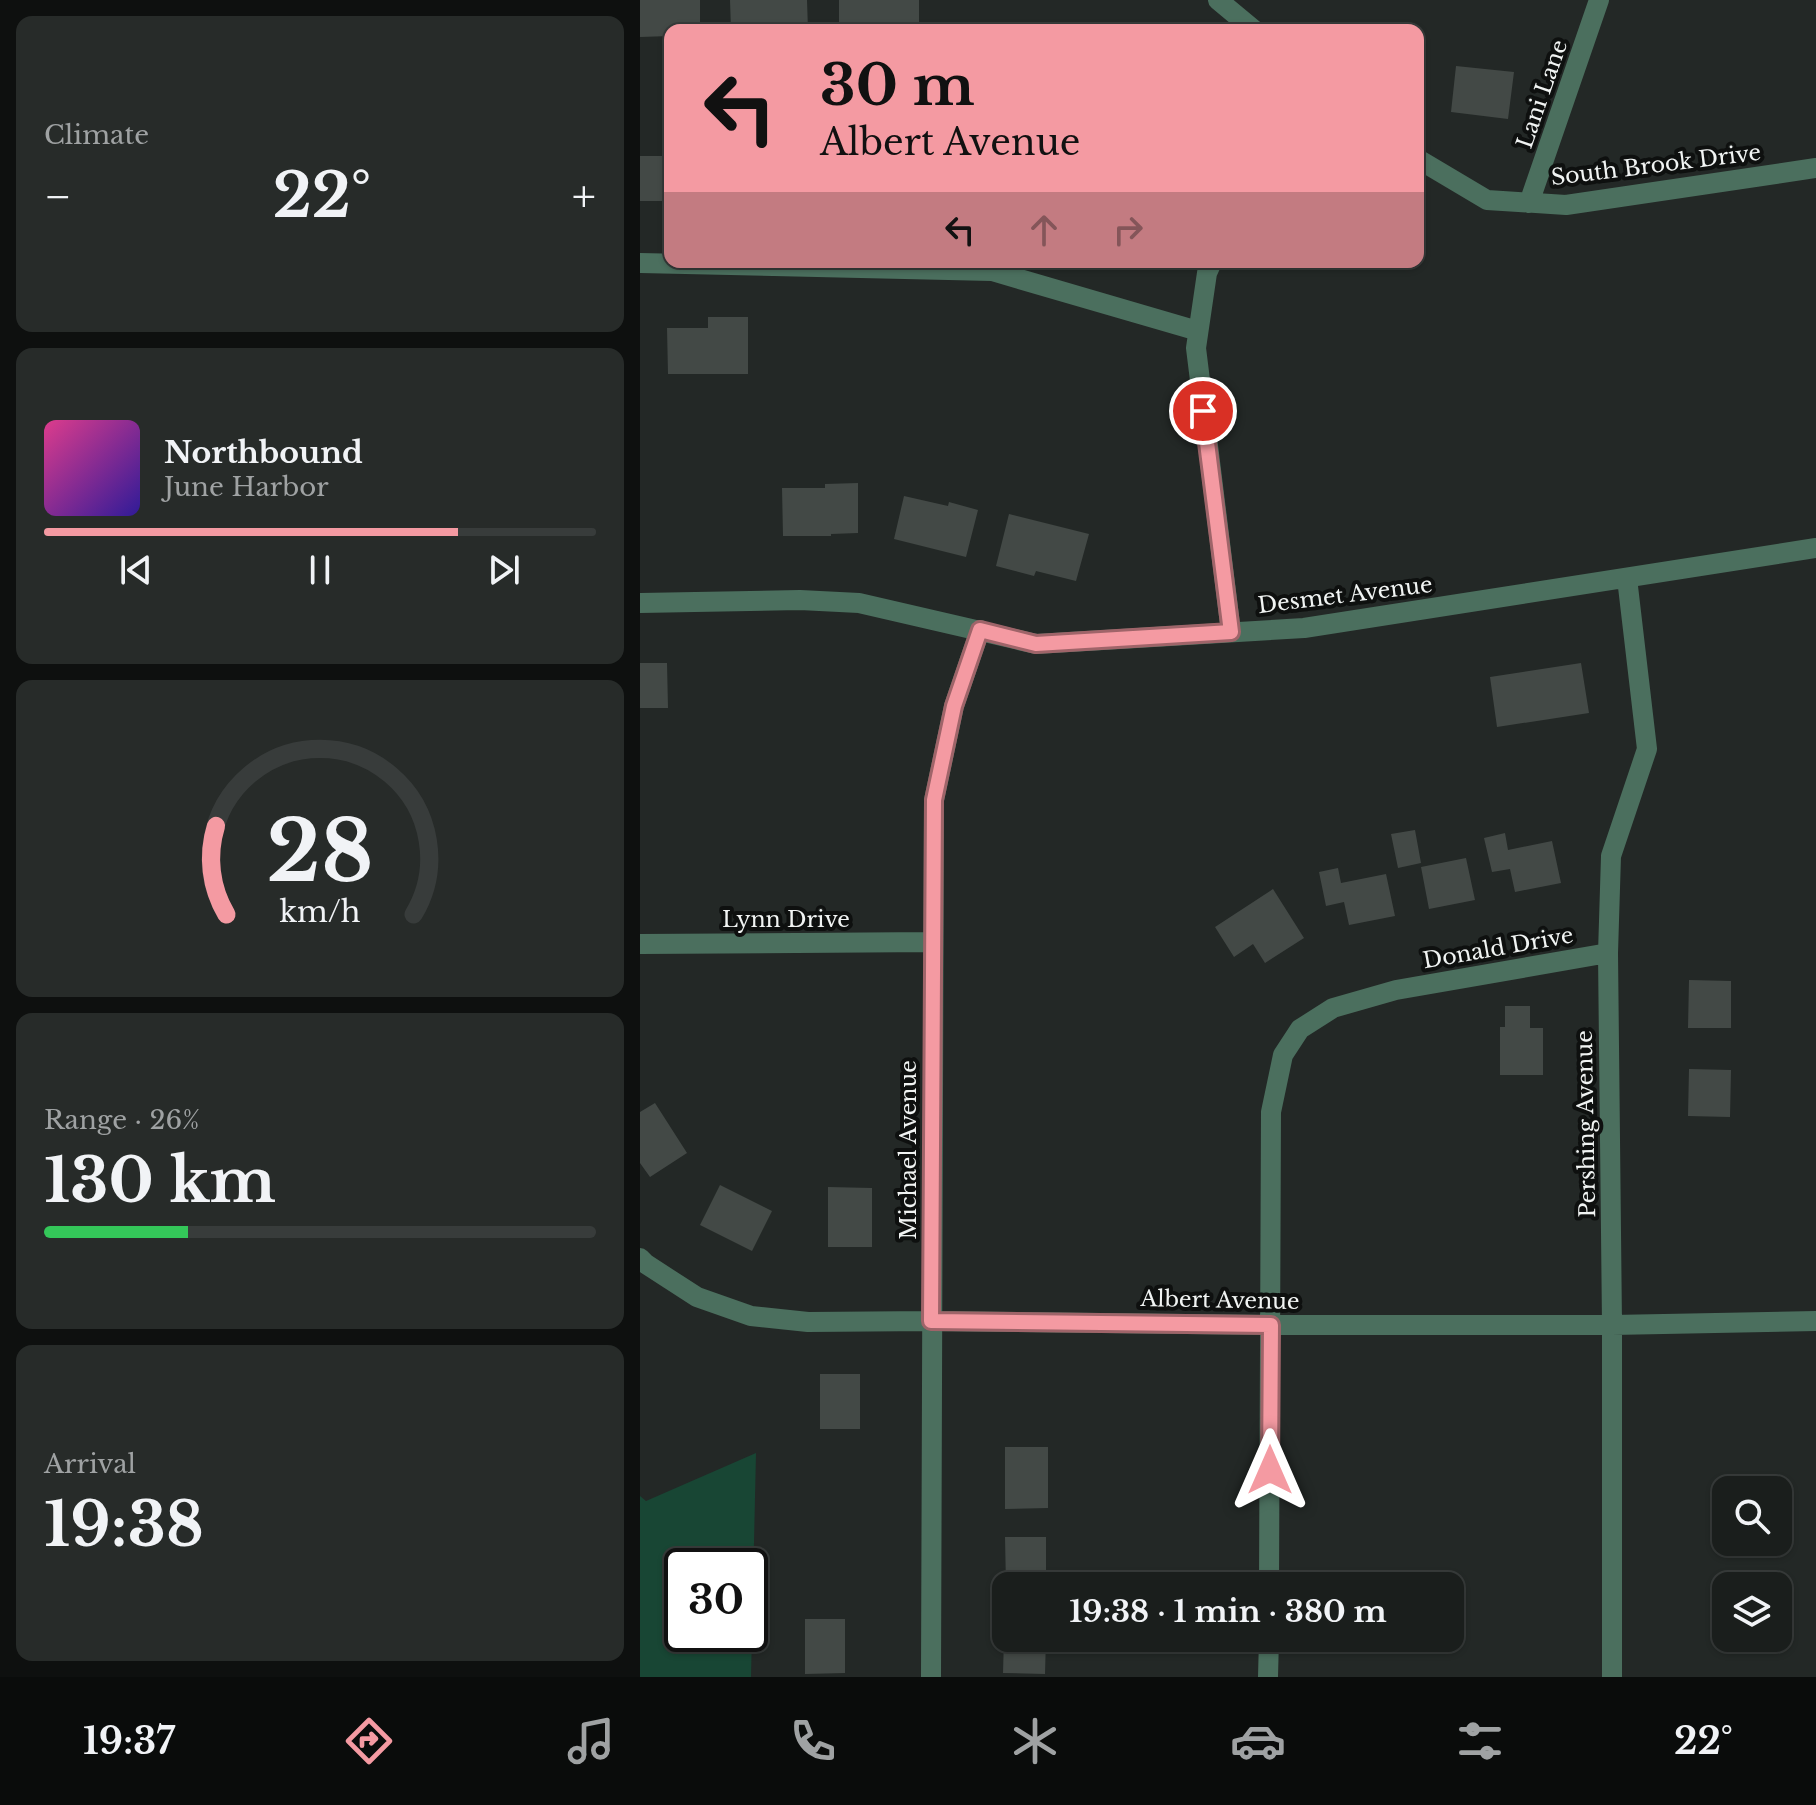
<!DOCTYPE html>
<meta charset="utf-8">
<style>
body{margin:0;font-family:"Libre Baskerville",serif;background:#272b29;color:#f1f3f6;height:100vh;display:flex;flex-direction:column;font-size:30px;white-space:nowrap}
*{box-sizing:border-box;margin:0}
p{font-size:26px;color:#9fa2a3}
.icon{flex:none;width:44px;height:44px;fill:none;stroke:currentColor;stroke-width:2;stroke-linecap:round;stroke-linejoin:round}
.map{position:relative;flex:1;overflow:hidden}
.drawer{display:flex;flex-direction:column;gap:16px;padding:16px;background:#0e100f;width:640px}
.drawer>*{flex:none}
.banner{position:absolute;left:24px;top:24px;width:760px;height:244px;border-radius:16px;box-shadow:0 2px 6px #0004,0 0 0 2px #383c3b;background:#f49aa2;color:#111;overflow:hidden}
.tools{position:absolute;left:1072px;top:1476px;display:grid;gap:16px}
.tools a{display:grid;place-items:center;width:80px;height:80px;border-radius:16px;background:#1a1e1c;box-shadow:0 2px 6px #0004,0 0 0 2px #383c3b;font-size:40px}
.speed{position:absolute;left:24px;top:1548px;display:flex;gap:16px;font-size:40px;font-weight:700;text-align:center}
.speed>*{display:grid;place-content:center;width:104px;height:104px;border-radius:50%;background:#1a1e1c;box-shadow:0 2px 6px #0004,0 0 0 2px #383c3b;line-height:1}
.speed .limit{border:4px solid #111;border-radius:12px;background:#fff;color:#111}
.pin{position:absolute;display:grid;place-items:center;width:68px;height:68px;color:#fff;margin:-34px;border:4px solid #fff;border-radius:50%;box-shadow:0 2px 8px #0007}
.me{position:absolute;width:88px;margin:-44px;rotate:0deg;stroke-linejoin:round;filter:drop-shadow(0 0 6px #0008)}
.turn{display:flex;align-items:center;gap:28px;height:168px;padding:0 24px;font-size:36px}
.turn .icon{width:104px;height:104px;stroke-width:2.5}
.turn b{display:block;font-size:56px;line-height:68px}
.lanes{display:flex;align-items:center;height:76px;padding:0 24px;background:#0003;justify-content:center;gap:40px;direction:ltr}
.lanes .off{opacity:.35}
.big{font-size:60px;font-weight:700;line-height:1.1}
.drawer .tile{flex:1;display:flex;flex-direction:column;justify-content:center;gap:12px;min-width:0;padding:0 28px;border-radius:16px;background:#272b29}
.drawer .dial{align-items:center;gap:0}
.dial svg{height:208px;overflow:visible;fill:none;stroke:#383c3b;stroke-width:7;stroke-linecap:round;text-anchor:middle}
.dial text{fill:#f1f3f6;stroke:none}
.song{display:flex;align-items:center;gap:24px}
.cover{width:96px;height:96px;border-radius:12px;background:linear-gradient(135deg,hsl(330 70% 55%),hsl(250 70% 35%))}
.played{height:8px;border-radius:4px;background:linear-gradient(90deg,#f49aa2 75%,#383c3b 75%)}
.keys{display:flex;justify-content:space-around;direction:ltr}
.heat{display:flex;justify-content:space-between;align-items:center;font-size:44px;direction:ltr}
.charge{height:12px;border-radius:6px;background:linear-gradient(90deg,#34c759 26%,#383c3b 0)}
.trip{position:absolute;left:352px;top:1572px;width:472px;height:80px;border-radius:16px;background:#1a1e1c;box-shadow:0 2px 6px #0004,0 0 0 2px #383c3b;font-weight:700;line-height:80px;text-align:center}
.tabs{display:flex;height:128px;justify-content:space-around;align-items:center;background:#0a0c0b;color:#9fa2a3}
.tabs .icon{width:56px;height:56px}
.tabs .active{color:#f49aa2}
.tabs b{font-size:36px;color:#f1f3f6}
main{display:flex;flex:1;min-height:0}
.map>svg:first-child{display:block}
</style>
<main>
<section class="drawer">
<div class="tile"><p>Climate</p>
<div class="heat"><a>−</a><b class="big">22°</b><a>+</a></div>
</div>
<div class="tile">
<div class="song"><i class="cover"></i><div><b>Northbound</b><p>June Harbor</p></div></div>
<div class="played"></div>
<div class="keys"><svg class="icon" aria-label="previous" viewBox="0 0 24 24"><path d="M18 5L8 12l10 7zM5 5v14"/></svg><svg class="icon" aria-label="pause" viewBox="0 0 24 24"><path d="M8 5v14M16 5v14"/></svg><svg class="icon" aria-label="next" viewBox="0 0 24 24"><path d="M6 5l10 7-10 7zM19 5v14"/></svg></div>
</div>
<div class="tile dial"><svg viewBox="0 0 100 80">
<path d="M14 69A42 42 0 1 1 86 69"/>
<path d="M14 69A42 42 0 0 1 10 35" stroke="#f49aa2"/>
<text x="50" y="56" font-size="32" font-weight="700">28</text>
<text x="50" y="72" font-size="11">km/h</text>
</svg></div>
<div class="tile"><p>Range · 26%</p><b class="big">130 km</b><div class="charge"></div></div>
<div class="tile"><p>Arrival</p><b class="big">19:38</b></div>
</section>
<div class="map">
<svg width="1176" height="1677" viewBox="0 0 1176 1677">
<rect width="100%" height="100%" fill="#232826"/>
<!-- green -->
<path fill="#184634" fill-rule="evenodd" d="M 116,1453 L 111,1677 L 0,1677 L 0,1496 L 6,1501 ZM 42,1566 L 110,1566 L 110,1634 L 42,1634 Z"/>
<!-- building -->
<path fill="#434946" d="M 0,0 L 60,0 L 60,30 L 30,30 L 30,36 L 0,37 Z
M 90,0 L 167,0 L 168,30 L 91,30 Z
M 199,0 L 279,0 L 279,30 L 199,30 Z
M 816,66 L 874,72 L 868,119 L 811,112 Z
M 0,156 L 26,156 L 27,201 L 0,201 Z
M 68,317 L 108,317 L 108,374 L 28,374 L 27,328 L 68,328 Z
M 218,483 L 218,533 L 191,534 L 191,536 L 143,536 L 142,488 L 185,488 L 185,484 Z
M 264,496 L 308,506 L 309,502 L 338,510 L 326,557 L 254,539 Z
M 369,514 L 449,534 L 436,581 L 396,571 L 394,576 L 356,566 Z
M 0,663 L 27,663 L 28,708 L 0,708 Z
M 941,663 L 949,713 L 857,727 L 850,677 Z
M 775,830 L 781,863 L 758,868 L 751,834 Z
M 865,833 L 868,850 L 912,841 L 921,883 L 875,892 L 870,869 L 852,872 L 844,838 Z
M 826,858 L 835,900 L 789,909 L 781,867 Z
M 698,868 L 701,883 L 746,874 L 755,916 L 709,925 L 704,902 L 686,906 L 679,872 Z
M 633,889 L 664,938 L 625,963 L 613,944 L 594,957 L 575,927 Z
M 1049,980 L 1091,981 L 1091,1028 L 1048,1028 Z
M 865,1006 L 890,1006 L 890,1028 L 903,1028 L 903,1075 L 860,1075 L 860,1027 L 865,1027 Z
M 1049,1069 L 1091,1070 L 1090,1117 L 1048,1116 Z
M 15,1103 L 47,1153 L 10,1177 L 0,1163 L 0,1112 Z
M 80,1185 L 132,1211 L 112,1251 L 60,1225 Z
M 188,1187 L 232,1188 L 232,1247 L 188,1247 Z
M 180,1374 L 220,1374 L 220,1429 L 180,1429 Z
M 365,1447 L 408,1447 L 408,1508 L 365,1509 Z
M 365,1537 L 406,1537 L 406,1586 L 366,1586 Z
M 165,1619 L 205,1619 L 205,1673 L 165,1674 Z
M 364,1638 L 406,1638 L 405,1674 L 363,1673 Z"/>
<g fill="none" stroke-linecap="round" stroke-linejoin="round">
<!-- minor -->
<path stroke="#4b6f5e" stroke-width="20" d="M 578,0 L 614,30
M 778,159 L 847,200 L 926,205 L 1176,168
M 889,203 L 959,0
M 572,262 L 567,273 L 556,348 L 591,632
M 0,263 L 352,271 L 558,331
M 0,603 L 160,600 L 219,603 L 396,644 L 664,628 L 1176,548
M 0,944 L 293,942
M 0,1258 L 6,1264 L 57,1297 L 111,1316 L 168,1322 L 291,1321 L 631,1325 L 972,1325 L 1176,1321
M 629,1586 L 631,1112 L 643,1055 L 660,1029 L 693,1008 L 756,990 L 968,953
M 291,1677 L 294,800 L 314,706 L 340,630
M 628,1677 L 629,1638
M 972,1677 L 972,1325 L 968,953 L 971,856 L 1007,749 L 987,578"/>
</g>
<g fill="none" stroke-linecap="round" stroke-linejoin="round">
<!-- route casing -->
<g stroke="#9f6469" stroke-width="20">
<path id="route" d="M 563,411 L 591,632 L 396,644 L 340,630 L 314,706 L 294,800 L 291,1321 L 631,1325 L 630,1470"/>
</g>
<!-- route -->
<use href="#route" stroke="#f49aa2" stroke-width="14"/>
</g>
<g text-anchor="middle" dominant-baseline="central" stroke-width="8" stroke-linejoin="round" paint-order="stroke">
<!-- street labels -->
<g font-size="22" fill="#f1f4f3" stroke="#0e100f">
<text transform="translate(902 94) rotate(-71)">Lani Lane</text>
<text transform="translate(1016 165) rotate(-7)">South Brook Drive</text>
<text transform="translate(705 595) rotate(-7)">Desmet Avenue</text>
<text x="146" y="919">Lynn Drive</text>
<text transform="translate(858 948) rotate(-10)">Donald Drive</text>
<text transform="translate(946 1124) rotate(-91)">Pershing Avenue</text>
<text transform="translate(268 1150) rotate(-90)">Michael Avenue</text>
<text transform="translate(580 1300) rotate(1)">Albert Avenue</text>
</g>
</g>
</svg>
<div class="tools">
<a><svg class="icon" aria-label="search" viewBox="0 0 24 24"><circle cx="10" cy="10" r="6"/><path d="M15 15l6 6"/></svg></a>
<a><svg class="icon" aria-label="layers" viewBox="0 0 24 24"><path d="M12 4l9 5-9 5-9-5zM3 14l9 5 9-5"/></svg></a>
</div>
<div class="speed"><div class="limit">30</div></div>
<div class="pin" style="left:563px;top:411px;background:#d93025"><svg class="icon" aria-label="arrive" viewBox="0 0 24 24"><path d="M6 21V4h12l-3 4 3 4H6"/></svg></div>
<svg class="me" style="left:630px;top:1470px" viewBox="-20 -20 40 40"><path d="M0-17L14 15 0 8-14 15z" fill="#f49aa2" stroke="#fff" stroke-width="4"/></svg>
<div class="trip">19:38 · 1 min · 380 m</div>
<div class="banner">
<div class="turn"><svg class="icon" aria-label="left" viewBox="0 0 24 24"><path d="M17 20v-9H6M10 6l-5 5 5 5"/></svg><div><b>30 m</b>Albert Avenue</div></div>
<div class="lanes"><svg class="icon" aria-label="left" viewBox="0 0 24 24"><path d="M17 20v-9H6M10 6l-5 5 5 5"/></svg><svg class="icon off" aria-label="ahead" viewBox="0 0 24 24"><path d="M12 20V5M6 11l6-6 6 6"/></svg><svg class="icon off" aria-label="right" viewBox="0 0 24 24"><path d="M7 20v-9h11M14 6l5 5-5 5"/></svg></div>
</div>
</div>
</main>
<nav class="tabs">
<b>19:37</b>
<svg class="icon active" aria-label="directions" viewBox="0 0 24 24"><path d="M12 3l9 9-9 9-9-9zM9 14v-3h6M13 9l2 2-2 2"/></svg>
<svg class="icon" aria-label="music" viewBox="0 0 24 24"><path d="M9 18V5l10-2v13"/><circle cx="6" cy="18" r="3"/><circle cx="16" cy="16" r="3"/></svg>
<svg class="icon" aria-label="phone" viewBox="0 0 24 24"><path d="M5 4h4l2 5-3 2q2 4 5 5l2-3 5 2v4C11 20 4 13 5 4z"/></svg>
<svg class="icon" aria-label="climate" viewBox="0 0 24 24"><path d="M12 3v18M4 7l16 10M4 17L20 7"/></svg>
<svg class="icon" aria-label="car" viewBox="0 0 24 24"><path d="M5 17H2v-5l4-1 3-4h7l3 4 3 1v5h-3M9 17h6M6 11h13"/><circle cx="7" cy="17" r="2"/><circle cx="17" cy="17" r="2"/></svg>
<svg class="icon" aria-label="filters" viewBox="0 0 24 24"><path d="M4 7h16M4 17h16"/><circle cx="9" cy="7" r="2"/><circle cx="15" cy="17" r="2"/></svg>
<b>22°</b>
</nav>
